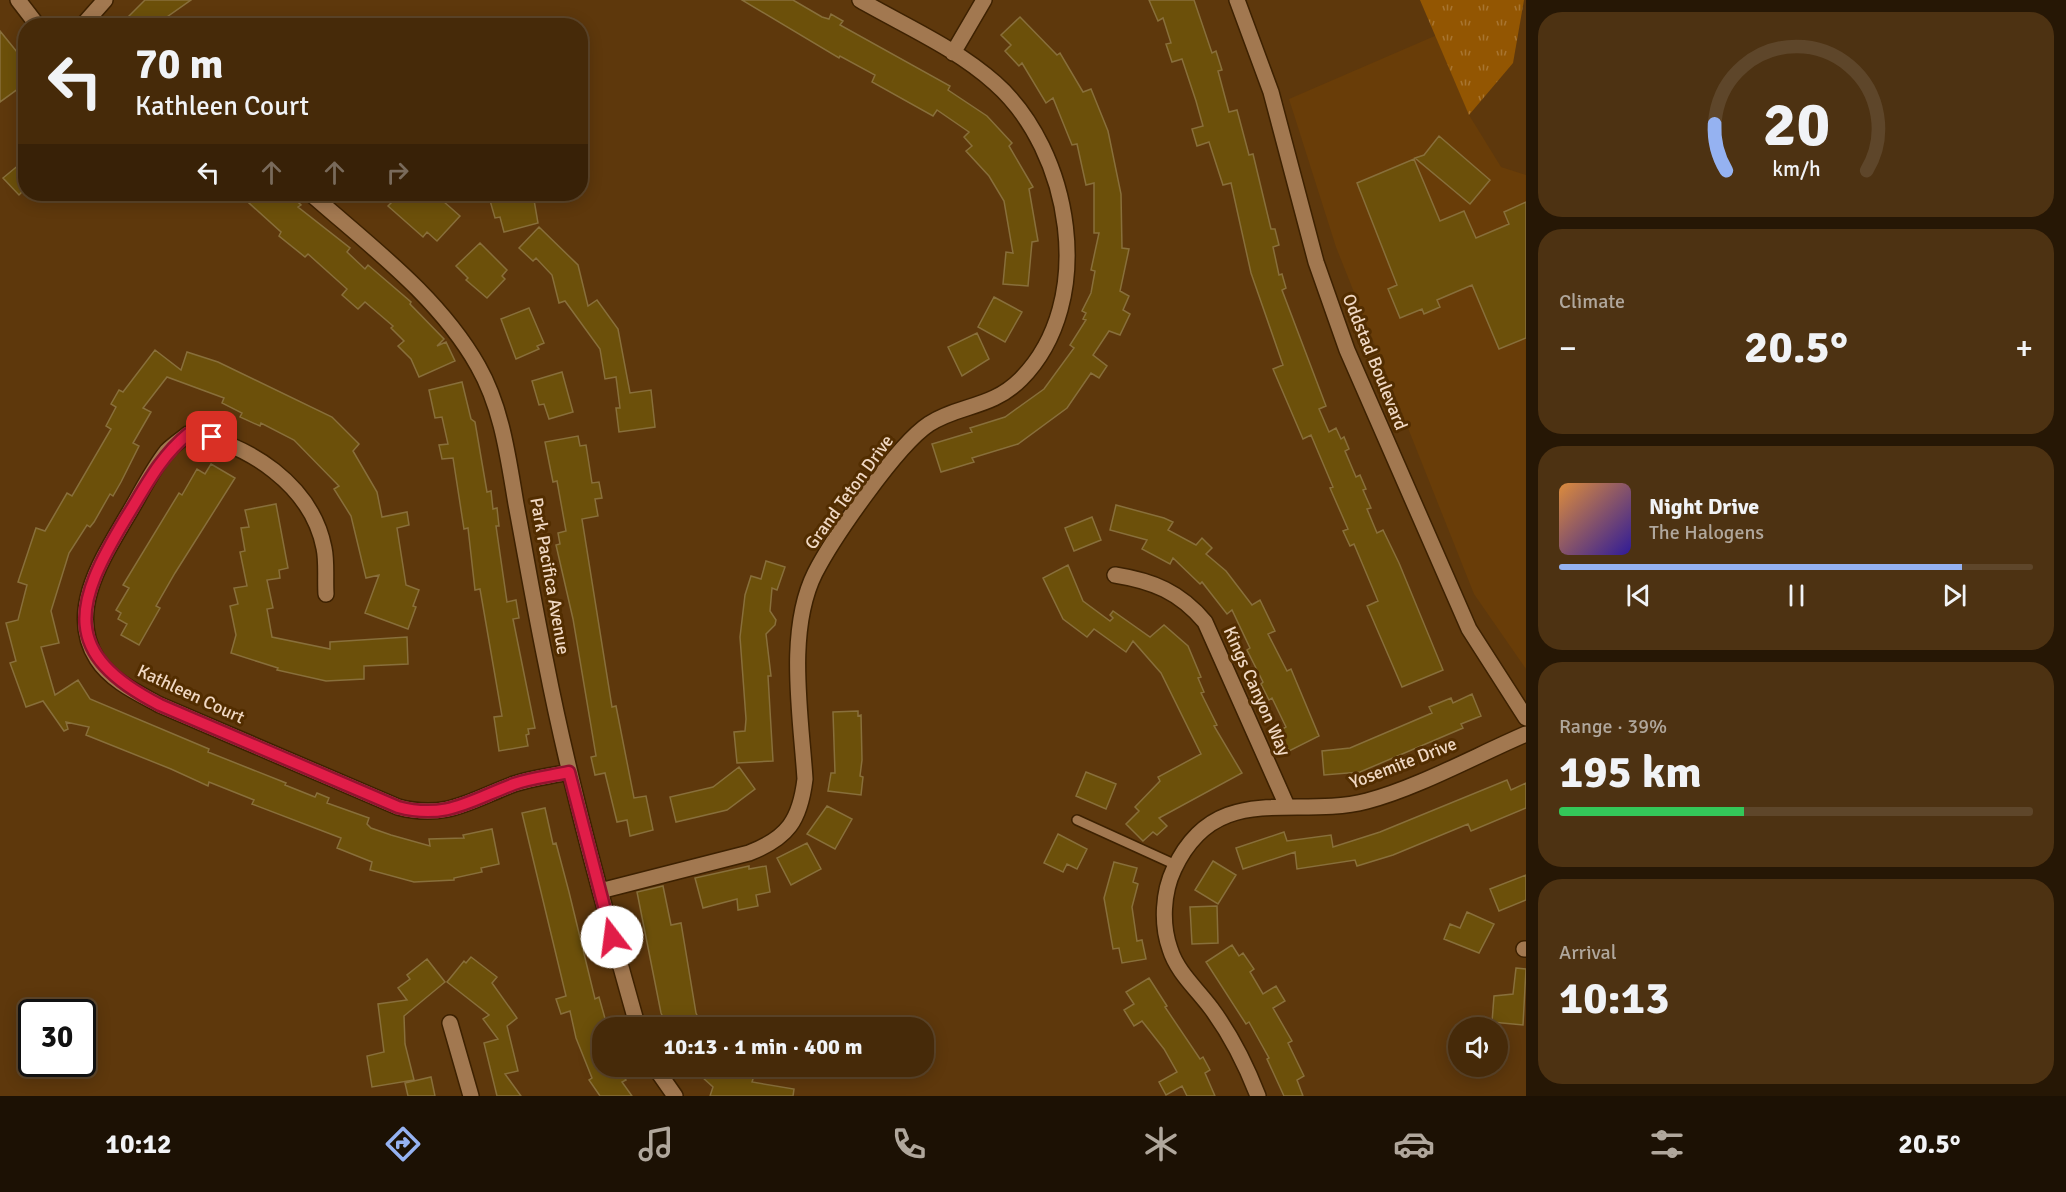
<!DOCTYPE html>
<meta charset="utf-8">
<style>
body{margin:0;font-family:Signika,sans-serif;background:#4d3212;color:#f1f3f6;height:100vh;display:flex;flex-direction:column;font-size:22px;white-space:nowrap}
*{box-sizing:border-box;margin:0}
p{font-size:20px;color:#b0a79c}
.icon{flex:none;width:33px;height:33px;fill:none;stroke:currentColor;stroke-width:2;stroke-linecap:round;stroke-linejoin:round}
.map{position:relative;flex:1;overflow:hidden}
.sheet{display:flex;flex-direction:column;gap:12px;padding:12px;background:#261705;width:540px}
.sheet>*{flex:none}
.guide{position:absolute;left:18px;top:18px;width:570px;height:183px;border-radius:24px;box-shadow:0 3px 15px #0003,0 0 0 2px #5e462a;background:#462a09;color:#f1f3f6;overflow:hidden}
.buttons{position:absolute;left:1448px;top:1017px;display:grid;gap:12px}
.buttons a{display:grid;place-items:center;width:60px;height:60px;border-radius:50%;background:#462a09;box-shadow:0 3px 15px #0003,0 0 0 2px #5e462a;font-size:30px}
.speed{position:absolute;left:18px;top:999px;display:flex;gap:12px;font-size:30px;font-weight:700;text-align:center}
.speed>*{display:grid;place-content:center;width:78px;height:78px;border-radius:50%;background:#462a09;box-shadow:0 3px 15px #0003,0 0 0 2px #5e462a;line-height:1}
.speed .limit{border:3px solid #111;border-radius:9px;background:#fff;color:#111}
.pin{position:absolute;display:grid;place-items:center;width:51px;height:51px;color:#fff;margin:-26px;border-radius:12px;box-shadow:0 3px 9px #0006}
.me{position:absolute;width:66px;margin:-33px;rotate:345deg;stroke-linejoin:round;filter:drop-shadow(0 0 4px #0008)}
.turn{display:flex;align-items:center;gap:21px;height:126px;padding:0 18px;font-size:27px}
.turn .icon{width:78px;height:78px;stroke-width:2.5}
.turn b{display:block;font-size:42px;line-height:51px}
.lanes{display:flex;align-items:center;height:57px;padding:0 18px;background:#0003;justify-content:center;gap:30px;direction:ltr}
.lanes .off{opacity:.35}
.big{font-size:45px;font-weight:800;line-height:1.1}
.sheet .card{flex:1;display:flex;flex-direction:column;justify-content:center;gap:9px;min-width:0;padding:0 21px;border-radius:24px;background:#4d3212}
.sheet .dial{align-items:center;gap:0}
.dial svg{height:156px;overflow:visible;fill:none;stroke:#5e462a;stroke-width:7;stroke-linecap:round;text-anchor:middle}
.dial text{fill:#f1f3f6;stroke:none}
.song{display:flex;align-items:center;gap:18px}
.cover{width:72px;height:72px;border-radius:9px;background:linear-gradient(135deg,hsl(30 70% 55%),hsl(250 70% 35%))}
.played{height:6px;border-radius:3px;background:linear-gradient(90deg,#95b2f1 85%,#5e462a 85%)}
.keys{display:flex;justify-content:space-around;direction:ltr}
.heat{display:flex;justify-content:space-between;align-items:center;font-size:33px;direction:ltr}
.charge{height:9px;border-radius:4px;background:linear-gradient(90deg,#34c759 39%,#5e462a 0)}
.trip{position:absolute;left:592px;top:1017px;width:342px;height:60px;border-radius:24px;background:#462a09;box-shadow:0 3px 15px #0003,0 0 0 2px #5e462a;font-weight:800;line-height:60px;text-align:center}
.menu{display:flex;height:96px;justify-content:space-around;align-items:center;background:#1c1104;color:#b0a79c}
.menu .icon{width:42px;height:42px}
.menu .selected{color:#95b2f1}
.menu b{font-size:27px;color:#f1f3f6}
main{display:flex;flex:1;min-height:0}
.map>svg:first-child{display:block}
</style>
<main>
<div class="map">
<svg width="1526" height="1096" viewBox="0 0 1526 1096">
<defs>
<pattern id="grass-tufts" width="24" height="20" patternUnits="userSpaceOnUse" patternTransform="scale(1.5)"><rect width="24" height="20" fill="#935602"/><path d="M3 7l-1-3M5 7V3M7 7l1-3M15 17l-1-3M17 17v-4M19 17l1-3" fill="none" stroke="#a87531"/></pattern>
</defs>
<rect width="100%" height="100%" fill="#5e380c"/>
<!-- built -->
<path fill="#693d08" d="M 1437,35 L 1469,115 L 1501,167 L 1526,175 L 1526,669 L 1474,594 L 1336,247 L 1289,99 Z"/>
<!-- grass -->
<path fill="url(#grass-tufts)" d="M 1420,0 L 1524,0 L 1513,63 L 1469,115 Z"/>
<!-- building -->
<path fill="#6c500a" stroke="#886f3b" stroke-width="1.5" d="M 145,0 L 191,0 L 154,26 L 119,26 Z
M 742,0 L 793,0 L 822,17 L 829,19 L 831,14 L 843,21 L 840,25 L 950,86 L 948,90 L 987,116 L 1012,143 L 1009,146 L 1033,187 L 1029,189 L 1038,241 L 1032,242 L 1028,286 L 1003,284 L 1006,252 L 1013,253 L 1004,201 L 989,176 L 966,151 L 972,146 L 964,137 L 969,132 L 937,110 L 933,116 L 872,82 L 875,75 L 840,56 L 839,58 Z
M 1149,0 L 1194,0 L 1212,53 L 1216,51 L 1222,70 L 1218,71 L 1229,112 L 1237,110 L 1249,155 L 1253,154 L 1271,229 L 1275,229 L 1279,245 L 1273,247 L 1279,275 L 1282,274 L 1286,288 L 1282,290 L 1326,406 L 1319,409 L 1329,432 L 1336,428 L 1341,439 L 1344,437 L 1349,449 L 1345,451 L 1356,477 L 1360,475 L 1366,489 L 1363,490 L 1371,508 L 1367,509 L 1377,533 L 1383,530 L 1399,563 L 1443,670 L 1402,687 L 1367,606 L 1378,601 L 1354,544 L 1350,546 L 1343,531 L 1348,529 L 1330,488 L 1333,487 L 1311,435 L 1303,439 L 1273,369 L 1283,365 L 1251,273 L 1231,183 L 1223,185 L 1209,142 L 1197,146 L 1192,129 L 1203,126 L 1196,101 L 1182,59 L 1172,62 L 1166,44 L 1171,43 L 1163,18 L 1158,21 Z
M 1020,17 L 1057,55 L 1060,53 L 1083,92 L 1091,89 L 1108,131 L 1121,194 L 1122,248 L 1129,249 L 1120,291 L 1129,296 L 1123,310 L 1130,314 L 1120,335 L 1109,331 L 1093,355 L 1107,366 L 1099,378 L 1091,373 L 1067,408 L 1018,444 L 972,458 L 974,462 L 941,472 L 932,444 L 972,432 L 970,428 L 1005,417 L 1044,389 L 1074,348 L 1070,345 L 1086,320 L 1083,319 L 1086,313 L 1082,311 L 1091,293 L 1095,271 L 1091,270 L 1099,233 L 1094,233 L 1094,183 L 1086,185 L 1077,144 L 1072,145 L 1053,98 L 1046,103 L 1022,63 L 1019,66 L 1005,51 L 1011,45 L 1001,35 Z
M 0,31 L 26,63 L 26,83 L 0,102 Z
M 1439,136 L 1490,180 L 1470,204 L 1415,158 L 1424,155 Z
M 26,159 L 26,188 L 19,195 L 3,178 Z
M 1414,159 L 1440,221 L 1464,211 L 1476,238 L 1509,224 L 1504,212 L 1526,202 L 1526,338 L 1499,349 L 1472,285 L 1437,300 L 1440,307 L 1424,314 L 1422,309 L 1400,318 L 1388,289 L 1397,285 L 1357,183 Z
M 239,194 L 289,194 L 301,205 L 298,207 L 350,248 L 347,252 L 365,269 L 368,265 L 411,302 L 410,304 L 444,339 L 437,346 L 446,342 L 455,361 L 419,377 L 411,359 L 398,346 L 404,341 L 391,328 L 393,326 L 365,302 L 358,309 L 342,295 L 347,289 L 308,254 L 305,257 L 279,236 L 281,232 Z
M 383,194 L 435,194 L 460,216 L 437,241 L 427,232 L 423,237 L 388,206 L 392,202 Z
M 501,194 L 533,194 L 538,223 L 504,232 L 500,217 L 495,218 L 489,197 Z
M 539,227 L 578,265 L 588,306 L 597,300 L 618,329 L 630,393 L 651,390 L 655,427 L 619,432 L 616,408 L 620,408 L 616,377 L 605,379 L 600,349 L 565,301 L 559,303 L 552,275 L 536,258 L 533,261 L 519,248 Z
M 480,243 L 507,270 L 502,276 L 505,279 L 487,298 L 466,280 L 468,278 L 456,266 Z
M 994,297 L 1022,312 L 1005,342 L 978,327 Z
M 529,308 L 544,343 L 537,346 L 539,349 L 516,359 L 501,319 Z
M 977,333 L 989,359 L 962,376 L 948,347 Z
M 155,350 L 181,370 L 187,352 L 218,362 L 332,417 L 359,444 L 353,451 L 377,492 L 382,517 L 407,512 L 409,525 L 397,528 L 406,585 L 419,590 L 413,606 L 416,607 L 408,629 L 365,613 L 379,575 L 366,578 L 351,516 L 334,489 L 339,486 L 294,440 L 261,423 L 260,426 L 240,417 L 242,413 L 222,403 L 224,398 L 167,377 L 143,408 L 151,412 L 133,443 L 139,446 L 121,482 L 113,496 L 110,494 L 94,522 L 90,527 L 87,525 L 69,553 L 51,611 L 59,643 L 41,647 L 55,695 L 78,680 L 90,699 L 209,749 L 208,752 L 286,783 L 285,785 L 315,797 L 317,793 L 329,798 L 327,803 L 369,818 L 367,824 L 371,828 L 391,835 L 430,846 L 429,839 L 464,838 L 463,835 L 492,829 L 499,864 L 481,868 L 482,872 L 454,878 L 454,880 L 414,882 L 370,870 L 372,862 L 337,848 L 341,838 L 252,804 L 254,800 L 209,782 L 208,786 L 171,769 L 86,735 L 89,727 L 66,722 L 68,729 L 64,731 L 43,701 L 26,707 L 10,663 L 16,661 L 6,623 L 18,620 L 27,585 L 18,582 L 36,528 L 45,531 L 67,493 L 72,496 L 111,429 L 106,426 L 116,407 L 111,404 L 119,390 L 123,392 Z
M 562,372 L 573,412 L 549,419 L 544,404 L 539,405 L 532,381 Z
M 462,382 L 471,419 L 475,422 L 487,492 L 491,491 L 493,509 L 497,508 L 499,526 L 496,526 L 507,602 L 516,600 L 519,618 L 513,619 L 535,728 L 528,729 L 529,734 L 526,735 L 528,746 L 499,751 L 494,717 L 502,716 L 480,589 L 475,590 L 468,528 L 464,529 L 453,458 L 442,459 L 439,445 L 448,444 L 442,417 L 435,418 L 429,390 Z
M 578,436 L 580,446 L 586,445 L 592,483 L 599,482 L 602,498 L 595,499 L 598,516 L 582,519 L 612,707 L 616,706 L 634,798 L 646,796 L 653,830 L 630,836 L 627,820 L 617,822 L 605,773 L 595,775 L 591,757 L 596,756 L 573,619 L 556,545 L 560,544 L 558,533 L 566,531 L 557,481 L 553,482 L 545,442 Z
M 211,464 L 235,478 L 175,573 L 156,606 L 160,608 L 139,645 L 121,635 L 127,624 L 118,619 L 121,613 L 116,610 L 129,588 L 123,585 L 179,493 L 182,495 L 197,469 L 205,474 Z
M 276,504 L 288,568 L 279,570 L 280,578 L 267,580 L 273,608 L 267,609 L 272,637 L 330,649 L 330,642 L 407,637 L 408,664 L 364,666 L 364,679 L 326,681 L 277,670 L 278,668 L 231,653 L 236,635 L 230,606 L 238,604 L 234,588 L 247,586 L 240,552 L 245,551 L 241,528 L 249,527 L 245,510 Z
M 1116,505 L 1164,518 L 1173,522 L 1168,530 L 1196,545 L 1202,538 L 1212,548 L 1206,554 L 1226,571 L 1252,605 L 1260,600 L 1275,631 L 1268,634 L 1287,671 L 1291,669 L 1319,736 L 1289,751 L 1279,731 L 1286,727 L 1272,698 L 1269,700 L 1261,684 L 1263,682 L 1247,650 L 1250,648 L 1232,610 L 1227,614 L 1202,582 L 1200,584 L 1173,558 L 1170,564 L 1142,549 L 1147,540 L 1110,530 Z
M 1092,517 L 1101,540 L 1074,551 L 1065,528 Z
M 766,561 L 785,567 L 777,590 L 772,588 L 770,611 L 776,620 L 775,625 L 766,634 L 771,676 L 768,676 L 773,761 L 737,763 L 734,732 L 745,731 L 746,719 L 740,637 L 745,595 L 751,576 L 761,579 Z
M 1068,565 L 1083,601 L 1110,621 L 1113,618 L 1110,615 L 1113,611 L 1150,637 L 1164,625 L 1188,646 L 1201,677 L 1198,678 L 1204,692 L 1201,693 L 1217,725 L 1214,726 L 1242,773 L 1159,818 L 1167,826 L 1157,835 L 1153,832 L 1143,841 L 1126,824 L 1139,811 L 1135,807 L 1160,781 L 1158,777 L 1201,754 L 1161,673 L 1133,641 L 1126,652 L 1094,629 L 1087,637 L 1063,619 L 1043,578 Z
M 1472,694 L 1481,716 L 1461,724 L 1463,728 L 1360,772 L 1324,775 L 1322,751 L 1350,748 L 1432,713 L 1429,707 L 1451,698 L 1453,703 Z
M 858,711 L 858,716 L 861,715 L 862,760 L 860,776 L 863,777 L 861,795 L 828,791 L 831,773 L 835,773 L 833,712 Z
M 739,767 L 755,789 L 727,810 L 676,822 L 670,797 L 713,787 Z
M 1086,772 L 1116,784 L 1106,809 L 1076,796 Z
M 1507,780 L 1511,790 L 1526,783 L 1526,808 L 1471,831 L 1468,824 L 1393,855 L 1357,866 L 1355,860 L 1297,869 L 1295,852 L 1243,869 L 1236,848 L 1284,832 L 1287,841 L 1331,835 L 1333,847 L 1380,832 Z
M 827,806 L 852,819 L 835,849 L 807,834 Z
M 545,808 L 553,844 L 556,843 L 569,892 L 595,999 L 599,997 L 606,1022 L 602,1023 L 603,1066 L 616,1066 L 626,1080 L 622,1082 L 632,1096 L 600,1096 L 589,1080 L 592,1078 L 576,1038 L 570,1011 L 561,1014 L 556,999 L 566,996 L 522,813 Z
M 1058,834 L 1087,849 L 1077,869 L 1067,864 L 1063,872 L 1044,863 Z
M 807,843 L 821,869 L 791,885 L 777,858 Z
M 1213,861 L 1236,875 L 1218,904 L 1195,890 Z
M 1114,862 L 1137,868 L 1133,882 L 1138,884 L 1132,907 L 1137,941 L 1142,940 L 1146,959 L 1122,963 L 1119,948 L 1113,949 L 1104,898 Z
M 749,866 L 749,869 L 766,866 L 770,892 L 756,895 L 758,906 L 738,910 L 737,899 L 703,908 L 695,878 Z
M 1526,875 L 1526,900 L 1499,911 L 1490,889 Z
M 663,886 L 671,925 L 681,923 L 696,1013 L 703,1028 L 668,1028 L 661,1013 L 637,892 Z
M 1217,906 L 1218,943 L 1192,944 L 1190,907 Z
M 1467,912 L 1494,924 L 1479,953 L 1444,939 L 1450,924 L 1460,928 Z
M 1232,945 L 1239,956 L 1243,953 L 1254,969 L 1250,972 L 1263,994 L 1276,986 L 1285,1001 L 1273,1008 L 1292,1041 L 1288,1043 L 1304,1076 L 1297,1080 L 1303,1096 L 1284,1096 L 1267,1059 L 1269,1058 L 1249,1022 L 1246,1024 L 1206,962 Z
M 471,957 L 497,977 L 492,983 L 517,1018 L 507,1026 L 518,1071 L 505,1074 L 521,1096 L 497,1096 L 484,1043 L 498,1039 L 483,1019 L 489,1015 L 447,982 L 464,961 L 466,963 Z
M 427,959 L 445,982 L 404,1016 L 405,1044 L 414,1080 L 372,1087 L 367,1056 L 384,1052 L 378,1004 L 407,1000 L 398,988 L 410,979 L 407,975 Z
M 1516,968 L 1526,969 L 1523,1025 L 1492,1022 L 1494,996 L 1513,994 Z
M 1149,978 L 1167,1006 L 1165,1007 L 1200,1059 L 1203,1057 L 1210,1070 L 1205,1073 L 1215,1096 L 1187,1096 L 1182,1086 L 1166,1095 L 1159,1082 L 1177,1072 L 1164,1049 L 1142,1021 L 1134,1026 L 1124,1010 L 1134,1004 L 1126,992 Z
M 690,1066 L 725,1066 L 748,1075 L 753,1079 L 752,1082 L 794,1089 L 793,1096 L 710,1096 L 713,1087 Z
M 431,1077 L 435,1096 L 408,1096 L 405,1083 Z"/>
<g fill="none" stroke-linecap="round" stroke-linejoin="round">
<!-- service casing -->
<g stroke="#3d2101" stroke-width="12">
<path id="service" d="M 1077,820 L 1176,865"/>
</g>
<!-- minor casing -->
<g stroke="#3d2101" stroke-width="18">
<path id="minor" d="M 18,0 L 38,26
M 82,26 L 105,0
M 953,53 L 984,0
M 311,194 C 370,246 439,297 478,366 C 502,408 508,457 516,504 C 526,557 535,610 546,663 C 570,786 604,907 638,1028
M 1115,575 C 1153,581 1180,592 1205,622 L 1287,806
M 326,594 C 325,579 327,562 324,548 C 312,486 248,442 188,434 C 182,439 173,445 167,451 C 151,471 139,497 126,518 C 102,559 67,612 97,659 C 111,681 138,693 160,705 L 398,807 C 446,820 471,800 514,784 C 532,778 551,776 569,772
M 600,891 L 749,853 C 788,838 800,820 805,779 C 801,716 786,631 815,573 C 833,538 897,445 929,424 C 960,404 991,409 1021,379 C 1098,301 1071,150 995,83 C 956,48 905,26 860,0
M 1524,949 L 1526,949
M 450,1023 L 471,1096
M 654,1066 L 675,1096
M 1258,1096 C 1246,1065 1231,1035 1211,1008 C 1197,989 1177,972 1170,949 C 1161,924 1163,892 1174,869 C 1216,779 1293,820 1367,801 C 1417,788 1477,755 1526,734"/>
</g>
<!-- tertiary casing -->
<g stroke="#3d2101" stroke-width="18">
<path id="tertiary" d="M 1237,0 L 1271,92 L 1316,262 L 1347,350 L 1469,629 L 1526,718"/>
</g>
<!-- service -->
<use href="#service" stroke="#a27850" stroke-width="9"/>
<!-- minor -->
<use href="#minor" stroke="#a27850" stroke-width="15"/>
<!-- tertiary -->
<use href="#tertiary" stroke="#a27850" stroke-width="15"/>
</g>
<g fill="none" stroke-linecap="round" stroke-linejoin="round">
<!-- route casing -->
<g stroke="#92132f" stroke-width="15">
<path id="route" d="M 212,437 L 188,434 C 159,458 146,486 126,518 C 74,604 59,653 160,705 L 398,807 C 446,820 471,800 514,784 C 531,778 551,776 569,772 L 612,937"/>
</g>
<!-- route -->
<use href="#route" stroke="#e11d48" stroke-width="10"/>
</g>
<g text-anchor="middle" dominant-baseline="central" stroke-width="6" stroke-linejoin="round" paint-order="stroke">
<!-- street labels -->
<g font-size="18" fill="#f0d8c3" stroke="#522d00">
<text transform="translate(1375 362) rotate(68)">Oddstad Boulevard</text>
<text transform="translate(849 492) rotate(-54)">Grand Teton Drive</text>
<text transform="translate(550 576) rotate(80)">Park Pacifica Avenue</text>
<text transform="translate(1257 691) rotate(66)">Kings Canyon Way</text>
<text transform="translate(191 694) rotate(25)">Kathleen Court</text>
<text transform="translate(1403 763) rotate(-21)">Yosemite Drive</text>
</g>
</g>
</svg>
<div class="buttons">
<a><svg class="icon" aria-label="sound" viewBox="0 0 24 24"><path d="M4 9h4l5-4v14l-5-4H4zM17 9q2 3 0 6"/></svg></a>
</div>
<div class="speed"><div class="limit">30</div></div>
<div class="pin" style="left:212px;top:437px;background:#d93025"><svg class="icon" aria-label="arrive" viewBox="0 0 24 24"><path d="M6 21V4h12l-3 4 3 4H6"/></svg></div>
<svg class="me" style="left:612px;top:937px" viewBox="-20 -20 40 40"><circle r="19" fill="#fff"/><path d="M0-13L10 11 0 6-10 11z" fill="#e11d48"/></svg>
<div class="trip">10:13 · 1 min · 400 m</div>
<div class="guide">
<div class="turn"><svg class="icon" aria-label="left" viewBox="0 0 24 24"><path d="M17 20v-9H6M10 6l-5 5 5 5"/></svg><div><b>70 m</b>Kathleen Court</div></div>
<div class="lanes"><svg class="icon" aria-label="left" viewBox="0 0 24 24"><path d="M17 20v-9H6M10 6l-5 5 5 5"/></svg><svg class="icon off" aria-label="ahead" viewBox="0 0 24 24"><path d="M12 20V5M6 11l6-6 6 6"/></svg><svg class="icon off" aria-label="ahead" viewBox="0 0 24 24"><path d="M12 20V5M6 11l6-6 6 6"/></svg><svg class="icon off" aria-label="right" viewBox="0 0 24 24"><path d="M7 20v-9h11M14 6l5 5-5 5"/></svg></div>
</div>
</div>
<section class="sheet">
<div class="card dial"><svg viewBox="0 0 100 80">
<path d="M14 69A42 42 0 1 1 86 69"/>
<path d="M14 69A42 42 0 0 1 8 45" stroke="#95b2f1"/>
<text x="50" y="56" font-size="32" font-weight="700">20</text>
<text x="50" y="72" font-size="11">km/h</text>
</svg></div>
<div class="card"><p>Climate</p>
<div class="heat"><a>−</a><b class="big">20.5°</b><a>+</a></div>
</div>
<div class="card">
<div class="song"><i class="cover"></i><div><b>Night Drive</b><p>The Halogens</p></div></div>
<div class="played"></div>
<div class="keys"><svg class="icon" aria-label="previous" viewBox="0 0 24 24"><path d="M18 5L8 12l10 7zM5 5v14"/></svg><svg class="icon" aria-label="pause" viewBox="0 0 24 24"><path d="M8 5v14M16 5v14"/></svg><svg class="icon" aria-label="next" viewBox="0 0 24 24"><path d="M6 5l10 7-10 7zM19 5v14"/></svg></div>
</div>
<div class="card"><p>Range · 39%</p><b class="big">195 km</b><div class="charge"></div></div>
<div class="card"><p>Arrival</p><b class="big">10:13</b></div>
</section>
</main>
<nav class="menu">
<b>10:12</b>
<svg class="icon selected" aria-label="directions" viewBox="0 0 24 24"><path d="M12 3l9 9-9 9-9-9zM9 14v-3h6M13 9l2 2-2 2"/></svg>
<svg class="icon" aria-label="music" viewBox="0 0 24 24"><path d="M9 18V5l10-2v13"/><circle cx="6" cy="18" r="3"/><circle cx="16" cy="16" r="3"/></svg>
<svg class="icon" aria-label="phone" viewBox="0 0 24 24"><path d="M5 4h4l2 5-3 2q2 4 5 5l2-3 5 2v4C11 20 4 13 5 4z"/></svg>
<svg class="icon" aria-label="climate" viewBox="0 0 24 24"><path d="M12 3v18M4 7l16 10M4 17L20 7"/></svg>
<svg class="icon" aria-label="car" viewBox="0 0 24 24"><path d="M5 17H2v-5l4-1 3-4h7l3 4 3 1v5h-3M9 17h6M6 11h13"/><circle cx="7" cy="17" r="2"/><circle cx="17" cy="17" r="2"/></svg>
<svg class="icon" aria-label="filters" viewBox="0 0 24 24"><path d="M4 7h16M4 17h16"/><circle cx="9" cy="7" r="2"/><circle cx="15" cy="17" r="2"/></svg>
<b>20.5°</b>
</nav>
